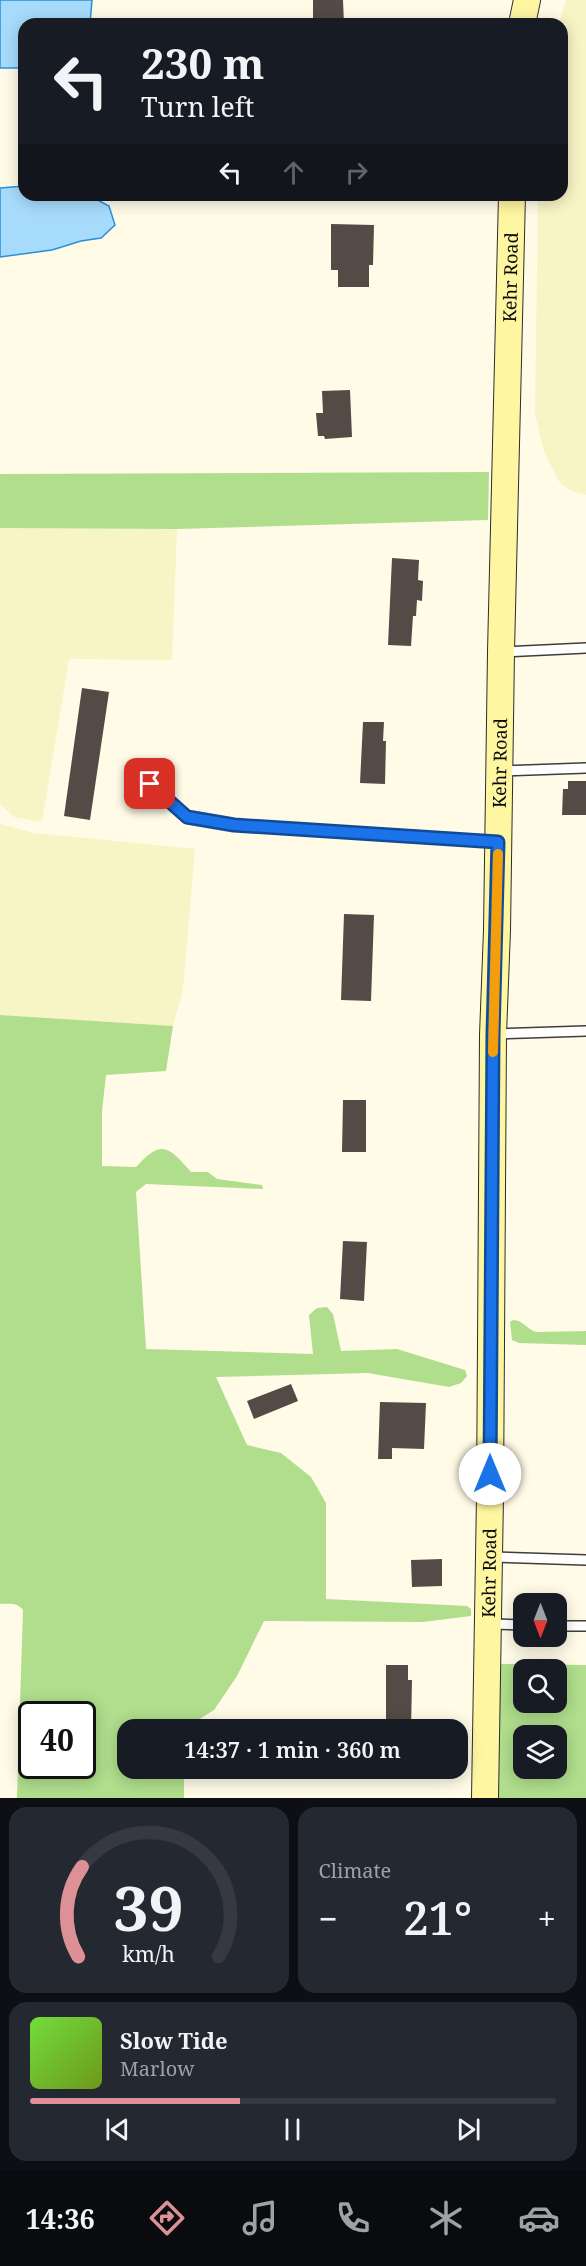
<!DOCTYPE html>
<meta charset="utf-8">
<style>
body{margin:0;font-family:"Noto Serif",serif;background:#242831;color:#f1f3f6;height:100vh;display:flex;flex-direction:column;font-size:22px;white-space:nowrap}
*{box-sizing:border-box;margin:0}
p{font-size:20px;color:#9ea1a6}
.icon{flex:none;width:33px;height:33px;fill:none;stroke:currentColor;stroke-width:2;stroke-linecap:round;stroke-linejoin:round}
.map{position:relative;height:1798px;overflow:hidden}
.side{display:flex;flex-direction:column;gap:9px;padding:9px;background:#0d0f14;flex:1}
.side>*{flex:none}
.top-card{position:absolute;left:18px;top:18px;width:550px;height:183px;border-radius:18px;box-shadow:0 3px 15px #0003;background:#171b24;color:#f1f3f6;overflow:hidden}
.needle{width:39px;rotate:180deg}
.buttons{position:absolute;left:513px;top:1593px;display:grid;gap:12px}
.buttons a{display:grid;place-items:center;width:54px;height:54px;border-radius:12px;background:#171b24;box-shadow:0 3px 15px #0003;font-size:30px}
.speed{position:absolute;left:18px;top:1701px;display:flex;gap:12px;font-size:30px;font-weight:700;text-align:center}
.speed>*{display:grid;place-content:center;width:78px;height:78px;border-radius:50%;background:#171b24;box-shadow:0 3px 15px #0003;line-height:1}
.speed .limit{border:3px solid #111;border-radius:9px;background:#fff;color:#111}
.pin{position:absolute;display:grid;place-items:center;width:51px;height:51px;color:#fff;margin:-26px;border-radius:12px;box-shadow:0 3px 9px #0006}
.me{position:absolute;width:66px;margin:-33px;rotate:0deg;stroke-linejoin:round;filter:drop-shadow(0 0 4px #0008)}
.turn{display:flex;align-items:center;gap:21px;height:126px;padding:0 24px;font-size:27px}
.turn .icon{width:78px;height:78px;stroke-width:2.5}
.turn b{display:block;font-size:42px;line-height:51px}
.lanes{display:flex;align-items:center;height:57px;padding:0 24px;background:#0003;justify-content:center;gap:30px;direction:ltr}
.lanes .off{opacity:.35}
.big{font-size:45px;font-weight:600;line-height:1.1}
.side .widget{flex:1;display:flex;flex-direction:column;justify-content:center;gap:9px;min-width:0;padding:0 21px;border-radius:18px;background:#242831}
.side .dial{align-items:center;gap:0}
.dial svg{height:156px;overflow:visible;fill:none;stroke:#363941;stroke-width:7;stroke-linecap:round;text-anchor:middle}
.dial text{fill:#f1f3f6;stroke:none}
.song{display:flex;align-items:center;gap:18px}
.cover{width:72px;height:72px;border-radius:9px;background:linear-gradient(135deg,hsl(100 70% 55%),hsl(80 70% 35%))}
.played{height:6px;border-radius:3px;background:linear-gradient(90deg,#dd9095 40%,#363941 40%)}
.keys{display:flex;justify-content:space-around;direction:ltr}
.heat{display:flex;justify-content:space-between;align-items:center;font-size:33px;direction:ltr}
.side .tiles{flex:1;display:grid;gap:9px;grid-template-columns:1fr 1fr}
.widget:last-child{grid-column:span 2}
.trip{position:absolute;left:117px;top:1719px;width:351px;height:60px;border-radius:18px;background:#171b24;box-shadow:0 3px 15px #0003;font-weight:600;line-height:60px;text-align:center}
.tab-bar{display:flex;height:96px;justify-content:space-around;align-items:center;background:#090b0e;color:#9ea1a6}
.tab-bar .icon{width:42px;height:42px}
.tab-bar .on{color:#dd9095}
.tab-bar b{font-size:27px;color:#f1f3f6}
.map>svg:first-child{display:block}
</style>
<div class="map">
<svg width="586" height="1798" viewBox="0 0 586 1798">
<rect width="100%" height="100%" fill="#fffbe7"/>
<!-- farmland -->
<path fill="#f7f4c5" d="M 566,0 L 586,0 L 586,495 L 573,492 L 560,483 L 544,452 L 535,414 L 538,195 L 562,195 L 562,24 L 559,24 Z
M 0,528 L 177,529 L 172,660 L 69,659 L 42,822 L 14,817 L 0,804 Z
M 0,824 L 34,833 L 195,849 L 183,989 L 173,1026 L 0,1015 Z"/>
<!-- forest -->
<path fill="#b0de8c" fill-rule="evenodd" d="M 489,472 L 488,520 L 177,529 L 0,528 L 0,474 Z
M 0,1015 L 173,1026 L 166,1071 L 106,1075 L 102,1111 L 102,1166 L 136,1167 C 162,1138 169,1147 191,1172 L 208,1172 L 217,1179 L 262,1185 L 263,1189 L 146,1184 L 136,1192 L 146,1349 L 313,1354 L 309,1315 L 317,1308 L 327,1307 L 333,1314 L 341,1351 L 397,1349 L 465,1370 L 467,1376 L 461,1383 L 449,1387 L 368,1373 L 216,1377 L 247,1445 L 281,1453 L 311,1477 L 326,1503 L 326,1599 L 467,1606 L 471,1609 L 471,1616 L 423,1622 L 264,1621 L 237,1676 L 214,1710 L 184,1729 L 128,1730 L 128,1768 L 184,1769 L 184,1798 L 17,1798 L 23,1610 C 17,1602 9,1604 0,1604 ZM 32,1714 L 82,1714 L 82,1766 L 32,1766 Z
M 513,1320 C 523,1320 527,1330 537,1332 L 586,1331 L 586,1345 L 519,1343 L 512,1340 L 510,1322 Z
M 500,1664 L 586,1665 L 586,1798 L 498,1798 ZM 524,1670 L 556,1670 L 556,1702 L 524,1702 ZM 524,1736 L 556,1736 L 556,1768 L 524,1768 Z"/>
<!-- water -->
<path fill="#a7dbfc" stroke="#2890d9" stroke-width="1.5" d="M 0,0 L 92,0 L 90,24 L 24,24 L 24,68 L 0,68 Z
M 24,186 L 24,195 L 88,195 L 109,206 L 115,225 L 101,238 L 81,241 L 52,250 L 0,257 L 0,188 Z"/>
<!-- building -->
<path fill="#544b46" d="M 313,0 L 343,0 L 344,24 L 313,24 Z
M 331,224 L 374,225 L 373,265 L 369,265 L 369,287 L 338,287 L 338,270 L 331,270 Z
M 350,390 L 352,437 L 325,439 L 324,436 L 318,436 L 316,413 L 323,413 L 322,391 Z
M 392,558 L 419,560 L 418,580 L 423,581 L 422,601 L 417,600 L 416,616 L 413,616 L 411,646 L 388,645 Z
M 82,688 L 109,692 L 90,820 L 64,816 Z
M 363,722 L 384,722 L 383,741 L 386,741 L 385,784 L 360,783 Z
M 568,781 L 586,781 L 586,815 L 562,815 L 563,789 L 568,789 Z
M 344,914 L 374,915 L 371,1001 L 341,1000 Z
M 343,1100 L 366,1100 L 366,1152 L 342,1152 Z
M 343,1241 L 367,1242 L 364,1301 L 340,1299 Z
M 291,1384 L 298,1401 L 254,1419 L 247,1401 Z
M 380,1402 L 426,1403 L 424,1449 L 392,1448 L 392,1459 L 378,1459 Z
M 442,1559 L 442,1586 L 412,1587 L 411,1560 Z
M 386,1665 L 408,1665 L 408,1680 L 412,1680 L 411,1730 L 386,1730 Z"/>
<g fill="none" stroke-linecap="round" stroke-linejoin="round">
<!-- lane casing -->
<g stroke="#3d3d3d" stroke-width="12">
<path id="lane" d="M 501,652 L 586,648
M 501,771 L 586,768
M 150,784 L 187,817 L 234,825 L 495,842
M 495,1034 L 586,1031
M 492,1557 L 586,1560
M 491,1624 L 524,1625
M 556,1626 L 586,1626"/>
</g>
<!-- secondary casing -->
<g stroke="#2c2c2c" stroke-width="28">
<g id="secondary">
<path d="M 522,24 L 527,0"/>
<path id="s1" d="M 485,1798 L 490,1496 L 493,1035 L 497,930 L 501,652 L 512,195"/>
</g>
</g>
<!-- lane -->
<use href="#lane" stroke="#fff" stroke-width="9"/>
<!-- secondary -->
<use href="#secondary" stroke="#fff6a2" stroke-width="26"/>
</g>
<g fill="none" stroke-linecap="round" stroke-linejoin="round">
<!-- route casing -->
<g stroke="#114b97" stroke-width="15">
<path id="route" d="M 150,784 L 187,817 L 234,825 L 498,842 L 493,1035 L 490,1474"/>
</g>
<!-- route -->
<use href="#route" stroke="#1a73e8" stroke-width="10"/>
<!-- slow -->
<path stroke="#f59e0b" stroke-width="10" d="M 493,1052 L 498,854"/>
</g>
<g text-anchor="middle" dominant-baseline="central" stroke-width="6" stroke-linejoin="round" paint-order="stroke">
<!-- street labels -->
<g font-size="18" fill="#0a0a0a" stroke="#fff">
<text stroke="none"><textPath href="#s1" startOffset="1521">Kehr Road</textPath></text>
<text stroke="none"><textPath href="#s1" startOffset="1035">Kehr Road</textPath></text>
<text stroke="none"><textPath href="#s1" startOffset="225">Kehr Road</textPath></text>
</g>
</g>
</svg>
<div class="buttons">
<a><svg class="needle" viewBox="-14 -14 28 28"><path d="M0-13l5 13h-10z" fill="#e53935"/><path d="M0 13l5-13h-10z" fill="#9ea1a6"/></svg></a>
<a><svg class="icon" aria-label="search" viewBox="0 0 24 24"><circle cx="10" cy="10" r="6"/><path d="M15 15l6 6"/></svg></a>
<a><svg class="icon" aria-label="layers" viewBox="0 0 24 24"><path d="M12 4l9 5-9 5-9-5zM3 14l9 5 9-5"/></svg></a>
</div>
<div class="speed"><div class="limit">40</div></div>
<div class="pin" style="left:150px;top:784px;background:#d93025"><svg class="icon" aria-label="arrive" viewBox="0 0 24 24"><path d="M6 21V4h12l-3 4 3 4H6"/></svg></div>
<svg class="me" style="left:490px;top:1474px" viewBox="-20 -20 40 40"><circle r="19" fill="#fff"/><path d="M0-13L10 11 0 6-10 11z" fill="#1a73e8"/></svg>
<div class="trip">14:37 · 1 min · 360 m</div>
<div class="top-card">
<div class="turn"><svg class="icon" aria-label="left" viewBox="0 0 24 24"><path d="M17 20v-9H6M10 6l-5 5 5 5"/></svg><div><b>230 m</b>Turn left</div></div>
<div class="lanes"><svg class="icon" aria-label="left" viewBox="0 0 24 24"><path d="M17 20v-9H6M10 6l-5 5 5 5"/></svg><svg class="icon off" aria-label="ahead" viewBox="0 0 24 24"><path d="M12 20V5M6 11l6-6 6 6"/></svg><svg class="icon off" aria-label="right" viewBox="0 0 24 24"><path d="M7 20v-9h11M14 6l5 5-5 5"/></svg></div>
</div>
</div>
<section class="side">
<div class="tiles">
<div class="widget dial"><svg viewBox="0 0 100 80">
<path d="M14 69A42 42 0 1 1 86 69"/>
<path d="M14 69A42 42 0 0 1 16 23" stroke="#dd9095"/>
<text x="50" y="56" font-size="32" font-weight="700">39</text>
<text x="50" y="72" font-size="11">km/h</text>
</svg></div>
<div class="widget"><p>Climate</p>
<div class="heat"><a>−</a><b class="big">21°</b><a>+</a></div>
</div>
<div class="widget">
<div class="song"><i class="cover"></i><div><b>Slow Tide</b><p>Marlow</p></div></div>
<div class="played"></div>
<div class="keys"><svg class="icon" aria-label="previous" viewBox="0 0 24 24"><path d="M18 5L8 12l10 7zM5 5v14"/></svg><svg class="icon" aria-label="pause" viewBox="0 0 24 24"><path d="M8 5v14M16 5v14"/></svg><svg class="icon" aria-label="next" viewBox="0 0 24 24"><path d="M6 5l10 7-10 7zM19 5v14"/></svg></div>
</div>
</div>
</section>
<nav class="tab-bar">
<b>14:36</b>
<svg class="icon on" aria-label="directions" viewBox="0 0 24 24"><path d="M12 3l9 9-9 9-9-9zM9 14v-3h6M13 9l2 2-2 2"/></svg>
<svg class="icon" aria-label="music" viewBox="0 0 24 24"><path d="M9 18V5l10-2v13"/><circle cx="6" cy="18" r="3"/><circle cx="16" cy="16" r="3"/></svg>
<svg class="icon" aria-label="phone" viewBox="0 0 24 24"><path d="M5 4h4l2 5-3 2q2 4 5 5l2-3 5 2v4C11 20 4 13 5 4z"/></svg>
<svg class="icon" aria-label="climate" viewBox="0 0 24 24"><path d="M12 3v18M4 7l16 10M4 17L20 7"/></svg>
<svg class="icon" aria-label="car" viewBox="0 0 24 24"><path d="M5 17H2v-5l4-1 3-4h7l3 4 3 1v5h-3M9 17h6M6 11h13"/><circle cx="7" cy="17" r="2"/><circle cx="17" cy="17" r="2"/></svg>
</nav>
